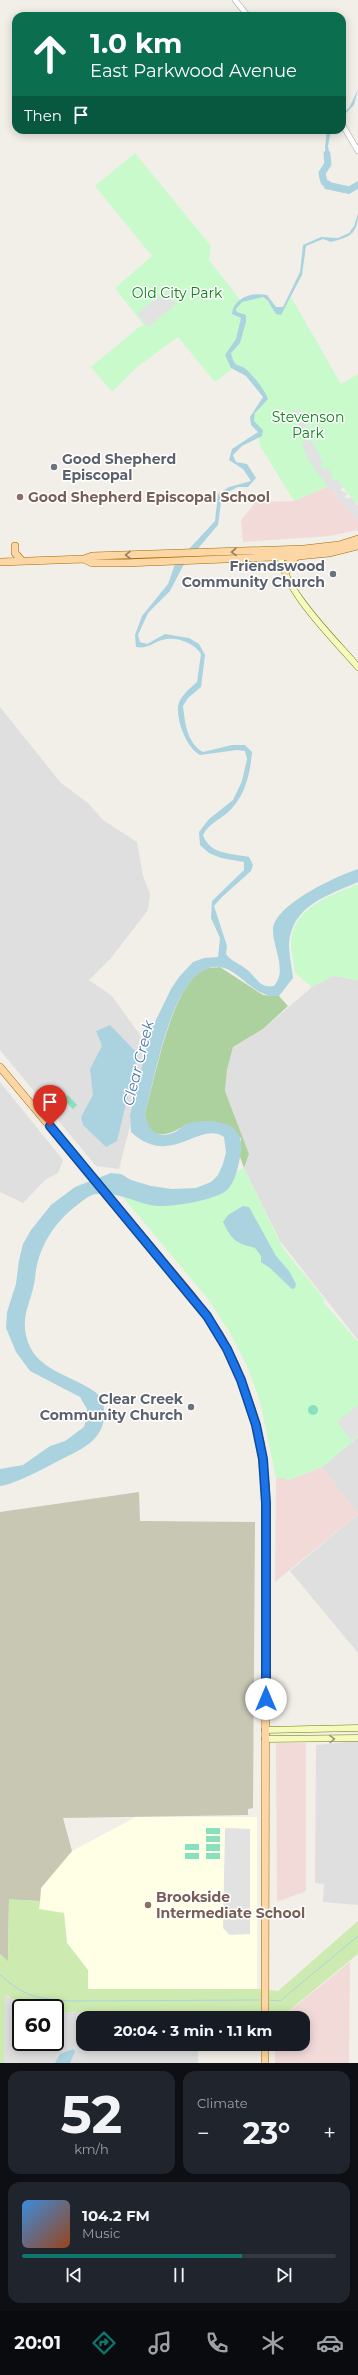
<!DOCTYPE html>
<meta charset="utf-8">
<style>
body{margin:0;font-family:Montserrat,sans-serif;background:#20242c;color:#f1f3f6;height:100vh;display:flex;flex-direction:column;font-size:15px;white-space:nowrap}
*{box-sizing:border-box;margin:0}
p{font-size:13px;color:#9ea1a6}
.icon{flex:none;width:22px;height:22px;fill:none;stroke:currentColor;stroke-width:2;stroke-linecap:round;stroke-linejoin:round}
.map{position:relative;height:2063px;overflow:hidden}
.sheet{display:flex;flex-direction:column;gap:8px;padding:8px;background:#0d0f14;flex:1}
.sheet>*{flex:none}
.guide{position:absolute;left:12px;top:12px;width:334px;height:122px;border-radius:12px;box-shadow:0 2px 10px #0003;background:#0b6e4f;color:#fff;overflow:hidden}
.speed{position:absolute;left:12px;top:1999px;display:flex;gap:8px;font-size:20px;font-weight:700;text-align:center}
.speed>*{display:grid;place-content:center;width:52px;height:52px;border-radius:50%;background:#171b24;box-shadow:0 2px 10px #0003;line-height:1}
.speed .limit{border:2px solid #111;border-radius:6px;background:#fff;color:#111}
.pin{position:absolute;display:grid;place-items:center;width:34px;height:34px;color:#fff;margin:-41px -17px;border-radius:50% 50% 50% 0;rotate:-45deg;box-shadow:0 0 4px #0007}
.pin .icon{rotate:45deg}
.me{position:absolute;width:44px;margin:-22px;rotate:0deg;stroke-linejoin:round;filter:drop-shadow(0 0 3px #0008)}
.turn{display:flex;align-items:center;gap:14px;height:84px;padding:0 12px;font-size:18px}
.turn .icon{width:52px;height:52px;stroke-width:2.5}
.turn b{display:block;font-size:28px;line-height:34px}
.then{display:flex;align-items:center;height:38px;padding:0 12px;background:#0003;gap:8px;font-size:15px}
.big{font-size:30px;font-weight:700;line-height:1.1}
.sheet .tile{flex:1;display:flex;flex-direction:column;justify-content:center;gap:6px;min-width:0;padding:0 14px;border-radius:12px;background:#20242c}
.sheet .dial{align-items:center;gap:0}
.dial b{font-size:52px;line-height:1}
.song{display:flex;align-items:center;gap:12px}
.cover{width:48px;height:48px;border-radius:6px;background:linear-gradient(135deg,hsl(210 70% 55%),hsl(20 70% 35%))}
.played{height:4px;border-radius:2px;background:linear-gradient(90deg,#0f766e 70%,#363941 70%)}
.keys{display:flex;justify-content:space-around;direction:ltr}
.heat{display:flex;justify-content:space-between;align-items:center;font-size:22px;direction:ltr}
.sheet .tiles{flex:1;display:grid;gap:8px;grid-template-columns:1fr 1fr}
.tile:last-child{grid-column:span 2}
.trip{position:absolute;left:76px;top:2011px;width:234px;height:40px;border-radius:12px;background:#171b24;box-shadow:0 2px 10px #0003;font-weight:700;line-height:40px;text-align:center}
.tab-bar{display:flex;height:64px;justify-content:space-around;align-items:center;background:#090b0e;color:#9ea1a6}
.tab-bar .icon{width:28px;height:28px}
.tab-bar .selected{color:#0f766e}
.tab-bar b{font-size:18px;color:#f1f3f6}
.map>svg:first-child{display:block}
</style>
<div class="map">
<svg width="358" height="2063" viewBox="0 0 358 2063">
<rect width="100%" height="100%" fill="#f2efe9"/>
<!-- residential -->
<path fill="#e0dfdf" d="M 0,707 L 61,783 L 88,803 L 103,820 L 137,842 L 143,876 L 150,894 L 148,910 L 111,958 L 89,980 L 112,996 L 140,1035 L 146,1055 L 130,1115 L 130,1126 L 119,1169 L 96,1166 L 0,1050 Z
M 333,976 L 358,980 L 358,1340 L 280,1241 L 244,1168 L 249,1154 L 225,1091 L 227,1070 L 233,1047 L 263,1029 L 312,987 Z
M 0,1082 L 63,1160 L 58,1173 L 45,1180 L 23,1203 L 0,1192 Z
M 358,1437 L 358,1653 L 290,1571 L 358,1514 L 322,1467 Z
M 358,1741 L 358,1905 L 323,1902 L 324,1884 L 315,1883 L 316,1745 Z
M 4,1995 L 31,2008 L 21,2008 L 21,2042 L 55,2042 L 55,2012 L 120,2014 L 138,2017 L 158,2012 L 198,2014 L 198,2018 L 83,2018 L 83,2044 L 198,2044 L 198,2063 L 4,2063 Z"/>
<!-- commercial -->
<path fill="#f2dad9" d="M 328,486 L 358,522 L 358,530 L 329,536 L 243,542 L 241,520 L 256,502 L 294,501 Z
M 322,1467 L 358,1514 L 275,1582 L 276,1478 L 286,1478 L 286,1481 Z
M 276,1743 L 306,1743 L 306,1891 L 277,1902 Z
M 350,1962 L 349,2063 L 275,2063 L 275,2044 L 303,2044 L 303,2018 L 281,2018 Z"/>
<!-- education -->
<path fill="#ffffe5" d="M 136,1817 L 257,1817 L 257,1989 L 87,1989 L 88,1970 L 67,1943 L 64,1913 L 39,1909 L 41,1888 L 72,1851 Z"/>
<!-- construction -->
<path fill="#c7c7b4" d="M 139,1492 L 140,1521 L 255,1522 L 253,1808 L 248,1809 L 248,1815 L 63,1818 L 72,1851 L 41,1888 L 40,1901 L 9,1900 L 8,1962 L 0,1954 L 0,1512 Z"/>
<!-- grass -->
<path fill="#cdebb0" d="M 9,1899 L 40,1901 L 39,1909 L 64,1913 L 67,1943 L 88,1970 L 88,1989 L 257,1989 L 278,1991 L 358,1921 L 358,1954 L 280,2018 L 240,2018 L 158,2012 L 138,2017 L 120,2014 L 55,2012 L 55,2008 L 31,2008 L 5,1995 L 4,2063 L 0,2063 L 0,1954 L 8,1961 Z"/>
<!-- forest -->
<path fill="#add19e" d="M 220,967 L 263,995 L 279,996 L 288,1006 L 263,1029 L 233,1047 L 227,1070 L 225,1091 L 249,1154 L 244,1168 L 240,1157 L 241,1138 L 187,1124 C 169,1136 148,1143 145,1113 C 155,1080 171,984 205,969 C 209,967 215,968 220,967 Z"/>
<!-- park -->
<path fill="#c8facc" d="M 135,153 L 211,246 L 209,260 L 241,301 L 262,296 L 280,314 L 291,297 L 341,384 L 358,374 L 358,505 L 336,479 L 328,486 L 294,501 L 260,446 L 258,429 L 253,424 L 253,417 L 265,396 L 247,374 L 234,367 L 215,382 L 178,337 L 137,367 L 112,392 L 91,367 L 139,327 L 144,325 L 115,288 L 152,256 L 95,186 Z
M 358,884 L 358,980 L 333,976 L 312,987 L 295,973 C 294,963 291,953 291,943 C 292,907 331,896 358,884 Z
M 244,1168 L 282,1247 L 325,1300 L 323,1302 L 358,1342 L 358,1437 L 322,1467 L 286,1481 L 286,1478 L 276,1478 L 260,1401 L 248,1368 L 229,1331 L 208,1299 L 122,1196 L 149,1204 L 228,1189 L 237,1171 Z"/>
<!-- pitch -->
<path fill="#88e0be" d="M 68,1095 L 77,1105 L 73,1109 L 63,1099 Z
M308 1410a5 5 0 1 1 10 0a5 5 0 1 1-10 0Z
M 206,1828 L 220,1828 L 220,1834 L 206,1834 Z
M 206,1836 L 220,1836 L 220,1842 L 206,1842 Z
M 185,1844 L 199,1844 L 199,1850 L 185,1850 Z
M 206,1844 L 220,1844 L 220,1851 L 206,1851 Z
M 185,1853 L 199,1853 L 199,1859 L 185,1859 Z
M 206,1853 L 220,1853 L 220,1859 L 206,1859 Z"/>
<!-- parking -->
<path fill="#e2e2e2" d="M 165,291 L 176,304 L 148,327 L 137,314 Z
M 300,409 L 310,435 L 307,437 L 309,442 L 312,441 L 323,463 L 320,465 L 324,470 L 327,468 L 333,475 L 330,478 L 333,481 L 336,479 L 343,487 L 340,490 L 348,494 L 345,496 L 347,499 L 351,497 L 358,506 L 358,522 L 319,475 L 307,457 L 302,445 L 305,443 L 292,412 Z
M 358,1405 L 358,1435 L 352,1441 L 337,1422 Z
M 225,1828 L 250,1829 L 250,1934 L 230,1935 L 223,1928 Z"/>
<!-- water -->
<path fill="#aad3df" d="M 358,89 L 354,105 L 342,117 L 342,113 L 349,108 Z
M 327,130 L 331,130 L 328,146 L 330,158 L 322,179 L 326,184 L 348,190 L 358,183 L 358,188 L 349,194 L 325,189 L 319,177 L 326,158 L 325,147 Z
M 358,213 C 358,234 350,237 331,242 L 323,239 L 306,246 L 302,275 L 281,315 L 276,314 L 268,301 L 263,297 L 242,302 L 236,309 L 237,312 L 246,315 L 246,322 L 240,343 L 231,353 C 235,371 239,362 247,370 C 254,377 265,390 268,399 L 255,413 L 254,421 L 263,430 L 262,436 L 242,446 L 233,455 L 236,462 L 247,464 L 256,478 L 248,487 L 238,487 L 222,495 L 218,525 L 183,566 L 170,591 L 148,613 L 138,635 L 140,642 L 147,644 L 165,634 L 189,638 L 199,644 L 205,655 L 201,687 L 188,698 L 183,706 C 185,723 187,743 203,752 L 232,745 L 245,745 L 252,752 C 250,775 245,798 226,814 C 217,821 208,825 203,835 C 210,855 231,853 249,857 L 253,865 L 251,871 L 222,897 L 214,906 L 227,946 L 226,954 C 232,962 239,963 246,969 C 256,976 259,989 274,986 C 288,971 272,946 273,929 C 275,904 337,876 358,869 L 358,882 C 327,896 292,905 289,944 C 289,955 292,967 293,978 L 279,996 C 252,998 241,970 220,967 C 172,962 155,1081 145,1113 C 147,1130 157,1140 175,1132 C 179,1130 183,1126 187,1124 C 201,1119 218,1121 230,1126 C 236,1129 241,1137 241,1144 C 241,1157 237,1179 228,1189 C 218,1200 172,1207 157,1206 C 137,1204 118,1191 97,1194 C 91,1194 85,1199 81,1202 C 55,1221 38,1246 35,1278 C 33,1298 21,1314 26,1335 C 33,1370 69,1374 94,1391 C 99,1394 104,1403 104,1409 C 106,1434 91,1445 70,1455 C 52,1464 17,1484 0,1486 L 0,1469 L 23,1465 L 50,1446 L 65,1441 L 84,1427 L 87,1417 L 87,1409 L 80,1397 L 30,1371 L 16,1352 L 6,1328 L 7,1312 L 16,1284 L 19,1260 L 23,1244 L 31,1230 L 51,1205 L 75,1187 L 111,1173 L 121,1174 L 131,1180 L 151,1186 L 172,1189 L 196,1188 L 211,1182 L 218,1175 L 223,1164 L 226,1152 L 224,1137 C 199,1120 171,1169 131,1132 L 130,1115 L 151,1030 L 171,989 L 179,977 L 193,962 L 204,958 L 218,957 L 220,938 L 211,918 L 212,901 L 244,870 L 244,862 L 221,858 L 209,853 L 200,845 L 199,832 L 209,819 L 233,800 L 242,781 L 247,759 L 245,751 L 237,750 L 200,755 C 187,748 177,723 178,707 C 179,697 189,689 197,682 L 201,654 C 194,643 176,636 162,640 C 152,643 148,649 136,647 L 135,635 L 142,616 L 168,584 L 175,564 L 215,521 L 218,494 L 229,487 L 251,481 L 243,469 L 229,460 L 232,449 L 258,432 L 251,425 L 250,417 L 263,397 L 246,376 L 231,368 L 225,355 L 236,339 L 241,318 L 232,314 C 234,297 253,292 267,295 L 276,307 L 283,307 L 300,272 L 303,245 L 321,237 L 338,238 L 349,233 L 354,226 Z
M 110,1025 L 138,1054 L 117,1141 L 106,1147 L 83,1125 L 81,1117 L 93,1095 L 90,1069 L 102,1046 L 96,1031 Z
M 243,1206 L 249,1207 L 276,1256 L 289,1271 L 296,1284 L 295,1288 L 292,1289 L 270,1268 L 261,1262 L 261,1256 L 255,1248 C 236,1243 232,1241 223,1222 L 228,1215 Z
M 70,2050 L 74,2049 L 75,2052 L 70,2063 L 55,2063 L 60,2054 Z"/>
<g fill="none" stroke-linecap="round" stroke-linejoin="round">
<!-- stream -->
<path stroke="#aad3df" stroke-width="1" d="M 0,1975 C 27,1998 36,1998 70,2001 L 262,2000
M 268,2000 L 280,2001 L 358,1936"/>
<!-- river -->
<path stroke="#aad3df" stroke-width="7" d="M 327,154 L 328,164 L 322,173 L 324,182 L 331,186 L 349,190 L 358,185"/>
<!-- tertiary casing -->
<g stroke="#a9a9a9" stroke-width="6">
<path id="tertiary" d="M 235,0 L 248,16
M 342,124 L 358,151"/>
</g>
<!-- secondary casing -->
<g stroke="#707d05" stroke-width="7">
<path id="secondary" d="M 280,553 C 281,588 335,640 358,667
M 265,1730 L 358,1728
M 265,1739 L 358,1738"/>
</g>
<!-- primary casing -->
<g stroke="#a06b00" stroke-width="8">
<path id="primary" d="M 15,546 L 15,553 L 22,561
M 84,559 L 92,556 L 304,549 L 339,545 L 358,539
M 0,562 L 84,559 L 92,563 L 125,563 L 298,556 L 329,553 L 358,546
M 286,572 L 290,561 L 298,556
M 0,1067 L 193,1297 L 220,1335 L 235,1364 L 252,1410 L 260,1441 L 266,1489 L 265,2018
M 265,2063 L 265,2044"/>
</g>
<!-- tertiary -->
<use href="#tertiary" stroke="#fff" stroke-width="5"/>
<!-- secondary -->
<use href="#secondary" stroke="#f7fabf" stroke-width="6"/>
<!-- primary -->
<use href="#primary" stroke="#fcd6a4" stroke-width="7"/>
</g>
<!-- one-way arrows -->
<defs><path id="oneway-chevron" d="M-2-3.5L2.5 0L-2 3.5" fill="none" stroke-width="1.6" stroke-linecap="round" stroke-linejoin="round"/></defs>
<g stroke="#8f7c63">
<use href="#oneway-chevron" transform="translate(234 552) rotate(177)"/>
<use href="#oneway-chevron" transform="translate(128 555) rotate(179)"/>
</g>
<use stroke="#979978" href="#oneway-chevron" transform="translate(332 1739) rotate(-2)"/>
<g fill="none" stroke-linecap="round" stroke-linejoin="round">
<!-- route casing -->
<g stroke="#114b97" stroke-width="10">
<path id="route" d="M 50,1126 L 207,1316 L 227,1349 L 241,1380 L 256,1425 L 263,1459 L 266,1503 L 266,1699"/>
</g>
<!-- route -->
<use href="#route" stroke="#1a73e8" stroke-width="7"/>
</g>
<!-- markers -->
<g fill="#6b7280" stroke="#fff" stroke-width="1.5">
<circle cx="54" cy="467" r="4"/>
<circle cx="333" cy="574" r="4"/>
<circle cx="191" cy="1407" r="4"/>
</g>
<g fill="#8d6e63" stroke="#fff" stroke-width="1.5">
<circle cx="20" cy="497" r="4"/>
<circle cx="148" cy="1905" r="4"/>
</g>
<g text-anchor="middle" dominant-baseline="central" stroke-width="3" stroke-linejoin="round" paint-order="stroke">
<!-- park labels -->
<g font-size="14" fill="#0c8416" stroke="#fff">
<text x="177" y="293">Old City Park</text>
<text x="308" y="417">Stevenson<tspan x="308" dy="16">Park</tspan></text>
</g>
<!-- worship labels -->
<g font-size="14" font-weight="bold" fill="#5b616d" stroke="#fff" text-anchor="end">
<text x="62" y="459" text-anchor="start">Good Shepherd<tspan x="62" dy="16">Episcopal</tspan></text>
<text x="325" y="566">Friendswood<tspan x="325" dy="16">Community Church</tspan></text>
<text x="183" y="1399">Clear Creek<tspan x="183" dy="16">Community Church</tspan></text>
</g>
<!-- education labels -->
<g font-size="14" font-weight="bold" fill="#785e54" stroke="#fff" text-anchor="start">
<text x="28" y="497">Good Shepherd Episcopal School</text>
<text x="156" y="1897">Brookside<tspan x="156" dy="16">Intermediate School</tspan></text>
</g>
<!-- water labels -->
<g font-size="15" font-style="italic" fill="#4a7aab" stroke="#fff">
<text transform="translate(138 1063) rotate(-76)">Clear Creek</text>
</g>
</g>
</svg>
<div class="speed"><div class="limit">60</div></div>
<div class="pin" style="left:50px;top:1126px;background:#d93025"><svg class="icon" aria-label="arrive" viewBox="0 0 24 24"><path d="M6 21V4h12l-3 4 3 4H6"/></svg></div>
<svg class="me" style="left:266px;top:1699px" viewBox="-20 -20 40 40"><circle r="19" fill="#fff"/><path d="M0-13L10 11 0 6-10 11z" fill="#1a73e8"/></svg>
<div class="trip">20:04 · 3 min · 1.1 km</div>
<div class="guide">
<div class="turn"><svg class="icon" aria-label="ahead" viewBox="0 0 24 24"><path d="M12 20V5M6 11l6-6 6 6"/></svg><div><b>1.0 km</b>East Parkwood Avenue</div></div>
<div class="then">Then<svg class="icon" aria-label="arrive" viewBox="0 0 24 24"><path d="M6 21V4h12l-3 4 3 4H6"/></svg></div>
</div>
</div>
<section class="sheet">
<div class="tiles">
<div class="tile dial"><b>52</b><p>km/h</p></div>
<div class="tile"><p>Climate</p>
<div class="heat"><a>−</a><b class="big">23°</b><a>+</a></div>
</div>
<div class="tile">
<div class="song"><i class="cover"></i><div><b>104.2 FM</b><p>Music</p></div></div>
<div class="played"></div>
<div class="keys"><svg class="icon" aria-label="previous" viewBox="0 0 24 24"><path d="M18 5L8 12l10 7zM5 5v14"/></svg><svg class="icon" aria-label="pause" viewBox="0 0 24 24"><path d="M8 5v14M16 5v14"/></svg><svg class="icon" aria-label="next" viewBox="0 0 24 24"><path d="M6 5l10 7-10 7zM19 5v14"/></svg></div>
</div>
</div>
</section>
<nav class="tab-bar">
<b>20:01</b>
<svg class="icon selected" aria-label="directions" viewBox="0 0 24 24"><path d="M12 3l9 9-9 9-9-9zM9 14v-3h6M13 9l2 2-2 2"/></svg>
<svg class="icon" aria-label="music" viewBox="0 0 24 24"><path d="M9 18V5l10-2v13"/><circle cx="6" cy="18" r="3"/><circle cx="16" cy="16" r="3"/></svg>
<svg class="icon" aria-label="phone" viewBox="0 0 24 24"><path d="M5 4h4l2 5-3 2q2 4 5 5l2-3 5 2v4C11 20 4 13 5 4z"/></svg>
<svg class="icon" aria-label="climate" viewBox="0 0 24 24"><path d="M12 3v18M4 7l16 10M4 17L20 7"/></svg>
<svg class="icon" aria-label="car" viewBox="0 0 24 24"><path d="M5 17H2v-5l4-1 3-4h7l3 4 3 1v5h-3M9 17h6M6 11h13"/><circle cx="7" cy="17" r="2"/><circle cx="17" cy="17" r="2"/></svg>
</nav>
